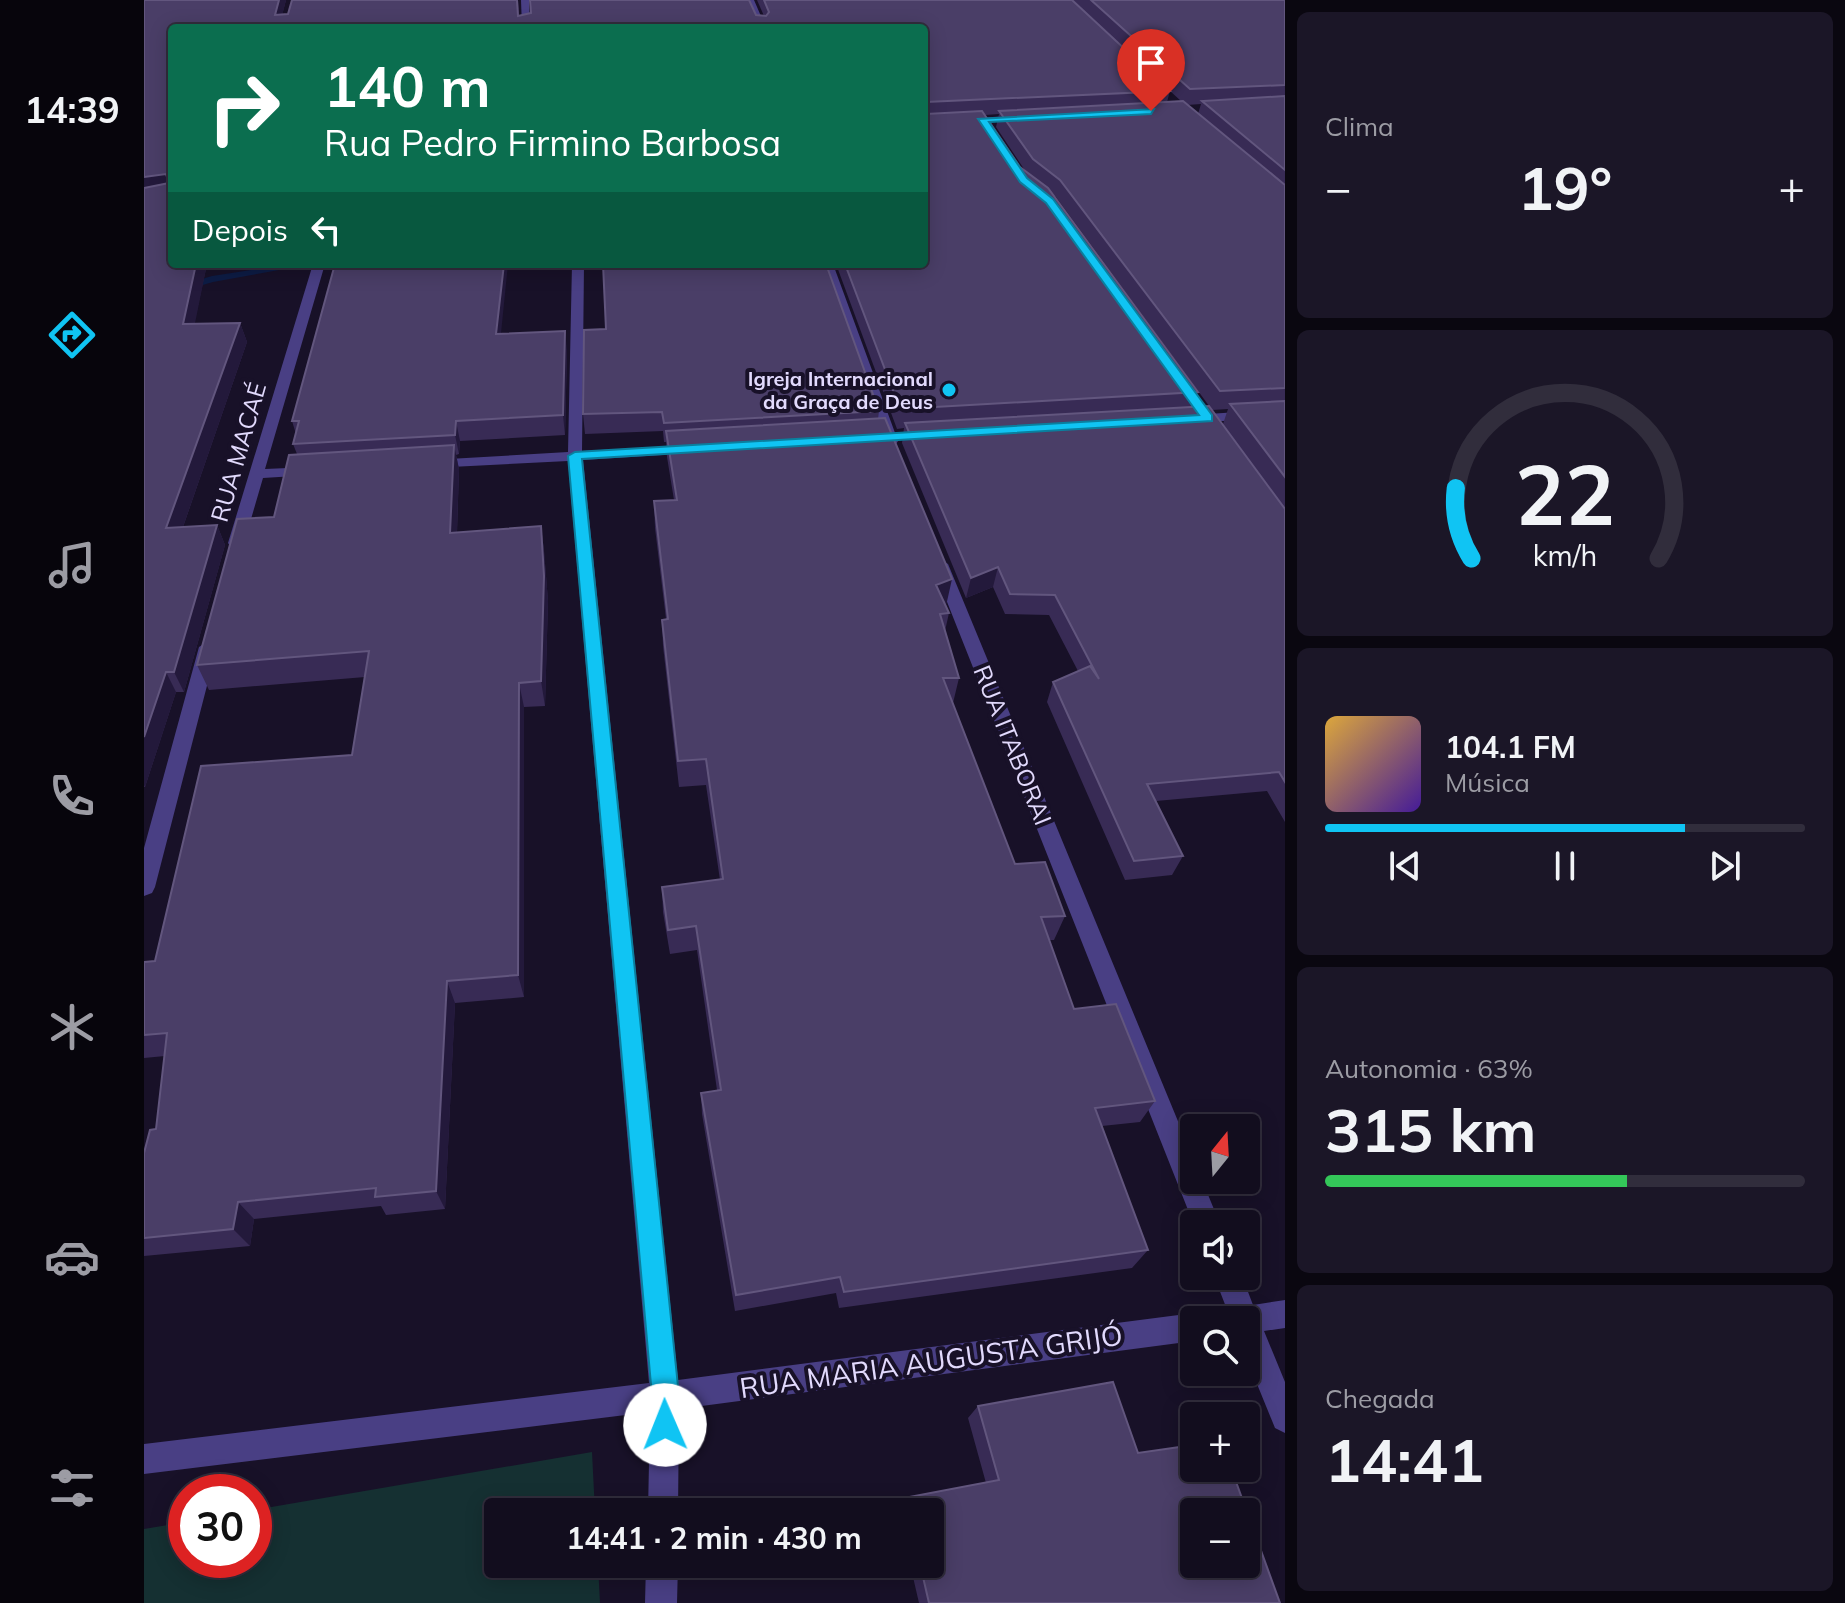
<!DOCTYPE html>
<html lang="pt">
<meta charset="utf-8">
<style>
body{margin:0;font-family:Mulish,sans-serif;background:#1b1627;color:#f1f3f6;height:100vh;display:flex;flex-direction:column;font-size:30px;white-space:nowrap}
*{box-sizing:border-box;margin:0}
p{font-size:26px;color:#9c9ca4}
.icon{flex:none;width:44px;height:44px;fill:none;stroke:currentColor;stroke-width:2;stroke-linecap:round;stroke-linejoin:round}
.map{position:relative;flex:1;overflow:hidden}
.panel{display:flex;flex-direction:column;gap:12px;padding:12px;background:#0a0710;width:560px}
.panel>*{flex:none}
.guide{position:absolute;left:24px;top:24px;width:760px;height:244px;border-radius:8px;box-shadow:0 4px 20px #0003,0 0 0 2px #312d3c;background:#0b6e4f;color:#fff;overflow:hidden}
.needle{width:52px;rotate:18deg}
.buttons{position:absolute;left:1036px;top:1114px;display:grid;gap:16px}
.buttons a{display:grid;place-items:center;width:80px;height:80px;border-radius:8px;background:#120d1e;box-shadow:0 4px 20px #0003,0 0 0 2px #312d3c;font-size:40px}
.speed{position:absolute;left:24px;top:1474px;display:flex;gap:16px;font-size:40px;font-weight:700;text-align:center}
.speed>*{display:grid;place-content:center;width:104px;height:104px;border-radius:50%;background:#120d1e;box-shadow:0 4px 20px #0003,0 0 0 2px #312d3c;line-height:1}
.speed .limit{border:12px solid #d22;background:#fff;color:#111}
.pin{position:absolute;display:grid;place-items:center;width:68px;height:68px;color:#fff;margin:-82px -34px;border-radius:50% 50% 50% 0;rotate:-45deg;box-shadow:0 0 8px #0007}
.pin .icon{rotate:45deg}
.me{position:absolute;width:88px;margin:-44px;rotate:359deg;stroke-linejoin:round;filter:drop-shadow(0 0 6px #0008)}
.turn{display:flex;align-items:center;gap:28px;height:168px;padding:0 24px;font-size:36px}
.turn .icon{width:104px;height:104px;stroke-width:2.5}
.turn b{display:block;font-size:56px;line-height:68px}
.then{display:flex;align-items:center;height:76px;padding:0 24px;background:#0003;gap:16px;font-size:30px}
.big{font-size:60px;font-weight:700;line-height:1.1}
.panel .widget{flex:1;display:flex;flex-direction:column;justify-content:center;gap:12px;min-width:0;padding:0 28px;border-radius:12px;background:#1b1627}
.panel .dial{align-items:center;gap:0}
.dial svg{height:208px;overflow:visible;fill:none;stroke:#312d3c;stroke-width:7;stroke-linecap:round;text-anchor:middle}
.dial text{fill:#f1f3f6;stroke:none}
.song{display:flex;align-items:center;gap:24px}
.cover{width:96px;height:96px;border-radius:12px;background:linear-gradient(135deg,hsl(40 70% 55%),hsl(260 70% 35%))}
.played{height:8px;border-radius:4px;background:linear-gradient(90deg,#10c4f3 75%,#312d3c 75%)}
.keys{display:flex;justify-content:space-around;direction:ltr}
.heat{display:flex;justify-content:space-between;align-items:center;font-size:44px;direction:ltr}
.charge{height:12px;border-radius:6px;background:linear-gradient(90deg,#34c759 63%,#312d3c 0)}
.trip{position:absolute;left:340px;top:1498px;width:460px;height:80px;border-radius:8px;background:#120d1e;box-shadow:0 4px 20px #0003,0 0 0 2px #312d3c;font-weight:700;line-height:80px;text-align:center}
main{display:flex;flex:1;min-height:0}
.dock{display:flex;flex-direction:column;width:144px;justify-content:space-around;align-items:center;background:#07050c;color:#9c9ca4}
.dock .icon{width:56px;height:56px}
.dock .selected{color:#10c4f3}
.dock b{font-size:36px;color:#f1f3f6}
.map>svg:first-child{display:block}
</style>
<main>
<nav class="dock">
<b>14:39</b>
<svg class="icon selected" aria-label="directions" viewBox="0 0 24 24"><path d="M12 3l9 9-9 9-9-9zM9 14v-3h6M13 9l2 2-2 2"/></svg>
<svg class="icon" aria-label="music" viewBox="0 0 24 24"><path d="M9 18V5l10-2v13"/><circle cx="6" cy="18" r="3"/><circle cx="16" cy="16" r="3"/></svg>
<svg class="icon" aria-label="phone" viewBox="0 0 24 24"><path d="M5 4h4l2 5-3 2q2 4 5 5l2-3 5 2v4C11 20 4 13 5 4z"/></svg>
<svg class="icon" aria-label="climate" viewBox="0 0 24 24"><path d="M12 3v18M4 7l16 10M4 17L20 7"/></svg>
<svg class="icon" aria-label="car" viewBox="0 0 24 24"><path d="M5 17H2v-5l4-1 3-4h7l3 4 3 1v5h-3M9 17h6M6 11h13"/><circle cx="7" cy="17" r="2"/><circle cx="17" cy="17" r="2"/></svg>
<svg class="icon" aria-label="filters" viewBox="0 0 24 24"><path d="M4 7h16M4 17h16"/><circle cx="9" cy="7" r="2"/><circle cx="15" cy="17" r="2"/></svg>
</nav>
<div class="map">
<svg width="1141" height="1603" viewBox="0 0 1141 1603">
<rect width="100%" height="100%" fill="#181128"/>
<!-- green -->
<path fill="#153032" d="M 448,1452 L 451,1512 L 354,1512 L 354,1564 L 454,1564 L 456,1603 L 0,1603 L 0,1529 L 42,1522 L 42,1560 L 110,1560 L 110,1510 Z"/>
<g fill="none" stroke-linecap="round" stroke-linejoin="round">
<!-- stream -->
<path fill="#0d1c45" fill-rule="evenodd" d="M 145,264 L 168,264 L 69,282 L 0,302 L 0,296 L 68,276 Z"/>
<!-- street -->
<path fill="#493f84" fill-rule="evenodd" d="M 377,0 L 385,0 L 386,28 L 378,28 Z
M 602,0 L 610,0 L 622,28 L 614,28 Z
M 883,115 L 880,120 L 780,127 L 780,121 Z
M 169,264 L 181,264 L 121,469 L 167,467 L 174,471 L 167,475 L 119,478 L 100,543 L 92,548 L 86,546 L 84,543 Z
M 428,264 L 440,264 L 438,451 L 550,445 L 557,449 L 550,453 L 439,460 L 534,1380 L 1050,1313 L 1061,1320 L 1050,1320 L 1050,1341 L 535,1409 L 534,1512 L 504,1512 L 506,1412 L 0,1474 L 0,1444 L 505,1383 L 424,461 L 287,468 L 280,464 L 287,460 L 424,452 Z
M 677,264 L 689,264 L 754,441 L 752,444 L 740,441 Z
M 1141,409 L 1141,417 L 1049,423 L 1042,419 L 1049,415 Z
M 796,559 L 804,564 L 1050,1160 L 1050,1180 L 1058,1180 L 1076,1224 L 1050,1225 L 788,564 Z
M 64,641 L 73,647 L 11,887 L 8,893 L 0,896 L 0,848 L 55,647 Z
M 1070,1276 L 1098,1276 L 1109,1305 L 1141,1300 L 1141,1328 L 1120,1331 L 1141,1382 L 1141,1433 L 1131,1428 L 1102,1357 L 1102,1320 L 1087,1320 Z
M 502,1564 L 534,1564 L 533,1603 L 501,1603 Z"/>
</g>
<!-- wall -->
<path fill="#382b55" fill-rule="evenodd" d="M 0,0 L 142,0 L 138,15 L 144,14 L 148,0 L 374,0 L 375,16 L 612,15 L 620,16 L 613,0 L 1141,0 L 1141,822 L 1123,791 L 1012,801 L 1039,856 L 1028,875 L 981,880 L 903,702 L 909,682 L 934,671 L 905,615 L 861,614 L 849,587 L 822,598 L 758,443 L 760,428 L 753,429 L 692,264 L 780,264 L 28,28 L 28,264 L 63,264 L 50,324 L 96,323 L 103,342 L 39,527 L 73,525 L 81,545 L 40,692 L 32,692 L 1,787 L 0,787 ZM 1026,91 L 1037,101 L 1023,102 ZM 1057,104 L 1054,114 L 1043,105 ZM 855,114 L 852,127 L 882,172 L 876,167 L 841,115 ZM 908,194 L 912,197 L 1068,410 L 1084,409 L 1079,424 L 1049,407 L 1054,392 Z
M 462,329 L 735,411 L 734,419 L 805,613 L 801,631 L 815,678 L 809,703 L 871,864 L 921,916 L 910,940 L 905,940 L 930,1009 L 1011,1101 L 996,1122 L 958,1126 L 1004,1250 L 988,1268 L 695,1308 L 692,1293 L 591,1311 L 558,1114 L 557,1093 L 573,1090 L 553,950 L 526,954 L 519,912 L 518,887 L 576,880 L 562,785 L 535,787 L 519,646 L 518,620 L 522,619 L 511,528 L 510,501 L 530,500 L 523,457 L 522,442 L 520,442 L 519,431 L 441,434 L 439,414 Z
M 357,334 L 423,350 L 421,435 L 316,441 L 315,454 L 312,455 L 315,469 L 313,533 L 397,526 L 400,551 L 404,601 L 401,706 L 380,707 L 380,997 L 311,1003 L 301,1209 L 242,1215 L 237,1206 L 110,1219 L 106,1246 L 0,1256 L 0,1238 L 21,1056 L 0,1058 L 0,962 L 11,961 L 208,755 L 221,677 L 65,690 L 53,665 L 130,517 L 153,454 L 149,444 L 152,434 L 148,421 Z
M 834,1406 L 994,1453 L 1136,1603 L 775,1603 L 766,1564 L 786,1564 L 786,1512 L 754,1512 L 753,1506 L 760,1498 L 842,1483 L 824,1418 Z"/>
<!-- shaded-wall -->
<path fill="#23193b" d="M 135,0 L 142,0 L 135,28 L 131,15 Z
M 22,174 L 28,191 L 0,195 L 0,177 Z
M 52,264 L 63,264 L 47,343 L 39,324 Z
M 360,264 L 364,264 L 355,353 L 352,334 Z
M 96,323 L 103,342 L 32,547 L 22,528 Z
M 421,331 L 423,350 L 421,435 L 419,415 Z
M 312,421 L 316,441 L 315,454 L 311,435 Z
M 310,445 L 315,469 L 312,558 L 306,533 Z
M 73,525 L 81,545 L 40,692 L 30,672 Z
M 397,526 L 400,551 L 404,601 L 401,706 L 397,681 Z
M 854,567 L 849,587 L 822,598 L 827,578 Z
M 808,579 L 802,606 L 792,585 Z
M 22,672 L 32,692 L 1,787 L 0,785 L 0,737 Z
M 375,683 L 380,707 L 380,997 L 374,975 Z
M 303,981 L 311,1003 L 301,1209 L 292,1191 Z
M 94,1202 L 110,1219 L 106,1246 L 89,1229 Z"/>
<!-- building -->
<path fill="#4a3e67" stroke="#62567e" stroke-width="2" fill-rule="evenodd" d="M 0,0 L 135,0 L 131,15 L 144,14 L 148,0 L 373,0 L 374,16 L 387,13 L 386,0 L 605,0 L 612,15 L 622,16 L 625,12 L 620,0 L 928,0 L 1026,91 L 782,102 L 780,104 L 780,28 L 28,28 L 28,264 L 52,264 L 39,324 L 96,323 L 22,528 L 73,525 L 30,672 L 22,672 L 0,737 L 0,188 L 25,183 L 22,174 L 0,177 Z
M 947,0 L 1141,0 L 1141,85 L 1046,89 Z
M 1141,96 L 1141,170 L 1058,101 Z
M 1039,101 L 1141,185 L 1141,388 L 1076,391 L 916,180 L 889,159 L 855,111 Z
M 780,108 L 782,114 L 838,111 L 876,167 L 904,188 L 1054,392 L 756,409 L 701,264 L 780,264 Z
M 191,264 L 360,264 L 352,334 L 421,331 L 419,415 L 312,421 L 311,435 L 149,444 L 155,421 L 148,421 Z
M 459,264 L 682,264 L 735,411 L 520,423 L 518,412 L 439,414 L 440,330 L 462,329 Z
M 1141,401 L 1141,477 L 1086,404 Z
M 1065,406 L 1141,509 L 1141,782 L 1135,772 L 1003,784 L 1039,856 L 990,861 L 909,682 L 946,666 L 955,679 L 911,595 L 866,594 L 854,567 L 827,578 L 761,423 Z
M 741,418 L 808,579 L 792,585 L 805,613 L 796,614 L 815,678 L 799,678 L 871,864 L 901,862 L 921,916 L 897,917 L 930,1009 L 972,1004 L 1011,1101 L 951,1108 L 1004,1250 L 700,1292 L 696,1277 L 592,1295 L 557,1093 L 577,1090 L 552,926 L 524,930 L 518,887 L 579,879 L 562,759 L 534,761 L 518,620 L 524,619 L 510,501 L 533,500 L 522,431 Z
M 310,445 L 306,533 L 397,526 L 400,576 L 397,681 L 375,683 L 374,975 L 303,981 L 292,1191 L 231,1197 L 232,1188 L 94,1202 L 89,1229 L 0,1238 L 0,1153 L 6,1130 L 12,1129 L 23,1033 L 0,1035 L 0,962 L 11,961 L 57,766 L 208,755 L 225,651 L 53,665 L 93,519 L 130,517 L 145,455 Z
M 969,1382 L 994,1453 L 1050,1445 L 1050,1468 L 1087,1468 L 1136,1603 L 785,1603 L 776,1564 L 786,1564 L 786,1512 L 763,1512 L 760,1498 L 855,1480 L 834,1406 ZM 1050,1512 L 1102,1512 L 1102,1564 L 1050,1564 Z"/>
<!-- route -->
<path fill="#10c4f3" stroke="#0a7f9e" stroke-width="2" d="M 1010,109 L 1007,114 L 845,122 L 883,178 L 909,199 L 1068,415 L 1068,421 L 438,459 L 535,1396 L 534,1425 L 530,1435 L 521,1439 L 511,1435 L 507,1425 L 508,1396 L 424,456 L 431,452 L 1055,415 L 902,203 L 876,182 L 834,119 Z"/>
<!-- markers -->
<circle fill="#10c4f3" stroke="#181128" stroke-width="3" cx="805" cy="390" r="8"/>
<g text-anchor="middle" dominant-baseline="central" stroke-width="8" stroke-linejoin="round" paint-order="stroke">
<!-- far-poi labels -->
<g font-size="20" font-weight="bold" fill="#e2dafd" stroke="#181128" text-anchor="end">
<text x="789" y="378">Igreja Internacional<tspan x="789" dy="23">da Graça de Deus</tspan></text>
</g>
<!-- street labels -->
<g font-size="24" fill="#e2dafd" stroke="#181128">
<text transform="translate(94 452) rotate(-74)">RUA MACAÉ</text>
<text transform="translate(869 745) rotate(68)">RUA ITABORAI</text>
</g>
<!-- near-street labels -->
<g font-size="28" fill="#e2dafd" stroke="#181128">
<text transform="translate(787 1361) rotate(-8)">RUA MARIA AUGUSTA GRIJÓ</text>
</g>
</g>
</svg>
<div class="buttons">
<a><svg class="needle" viewBox="-14 -14 28 28"><path d="M0-13l5 13h-10z" fill="#e53935"/><path d="M0 13l5-13h-10z" fill="#9c9ca4"/></svg></a>
<a><svg class="icon" aria-label="sound" viewBox="0 0 24 24"><path d="M4 9h4l5-4v14l-5-4H4zM17 9q2 3 0 6"/></svg></a>
<a><svg class="icon" aria-label="search" viewBox="0 0 24 24"><circle cx="10" cy="10" r="6"/><path d="M15 15l6 6"/></svg></a>
<a>+</a>
<a>−</a>
</div>
<div class="speed"><div class="limit">30</div></div>
<div class="pin" style="left:1007px;top:111px;background:#d93025"><svg class="icon" aria-label="arrive" viewBox="0 0 24 24"><path d="M6 21V4h12l-3 4 3 4H6"/></svg></div>
<svg class="me" style="left:521px;top:1425px" viewBox="-20 -20 40 40"><circle r="19" fill="#fff"/><path d="M0-13L10 11 0 6-10 11z" fill="#10c4f3"/></svg>
<div class="trip">14:41 · 2 min · 430 m</div>
<div class="guide">
<div class="turn"><svg class="icon" aria-label="right" viewBox="0 0 24 24"><path d="M7 20v-9h11M14 6l5 5-5 5"/></svg><div><b>140 m</b>Rua Pedro Firmino Barbosa</div></div>
<div class="then">Depois<svg class="icon" aria-label="left" viewBox="0 0 24 24"><path d="M17 20v-9H6M10 6l-5 5 5 5"/></svg></div>
</div>
</div>
<section class="panel">
<div class="widget"><p>Clima</p>
<div class="heat"><a>−</a><b class="big">19°</b><a>+</a></div>
</div>
<div class="widget dial"><svg viewBox="0 0 100 80">
<path d="M14 69A42 42 0 1 1 86 69"/>
<path d="M14 69A42 42 0 0 1 8 42" stroke="#10c4f3"/>
<text x="50" y="56" font-size="32" font-weight="700">22</text>
<text x="50" y="72" font-size="11">km/h</text>
</svg></div>
<div class="widget">
<div class="song"><i class="cover"></i><div><b>104.1 FM</b><p>Música</p></div></div>
<div class="played"></div>
<div class="keys"><svg class="icon" aria-label="previous" viewBox="0 0 24 24"><path d="M18 5L8 12l10 7zM5 5v14"/></svg><svg class="icon" aria-label="pause" viewBox="0 0 24 24"><path d="M8 5v14M16 5v14"/></svg><svg class="icon" aria-label="next" viewBox="0 0 24 24"><path d="M6 5l10 7-10 7zM19 5v14"/></svg></div>
</div>
<div class="widget"><p>Autonomia · 63%</p><b class="big">315 km</b><div class="charge"></div></div>
<div class="widget"><p>Chegada</p><b class="big">14:41</b></div>
</section>
</main>
